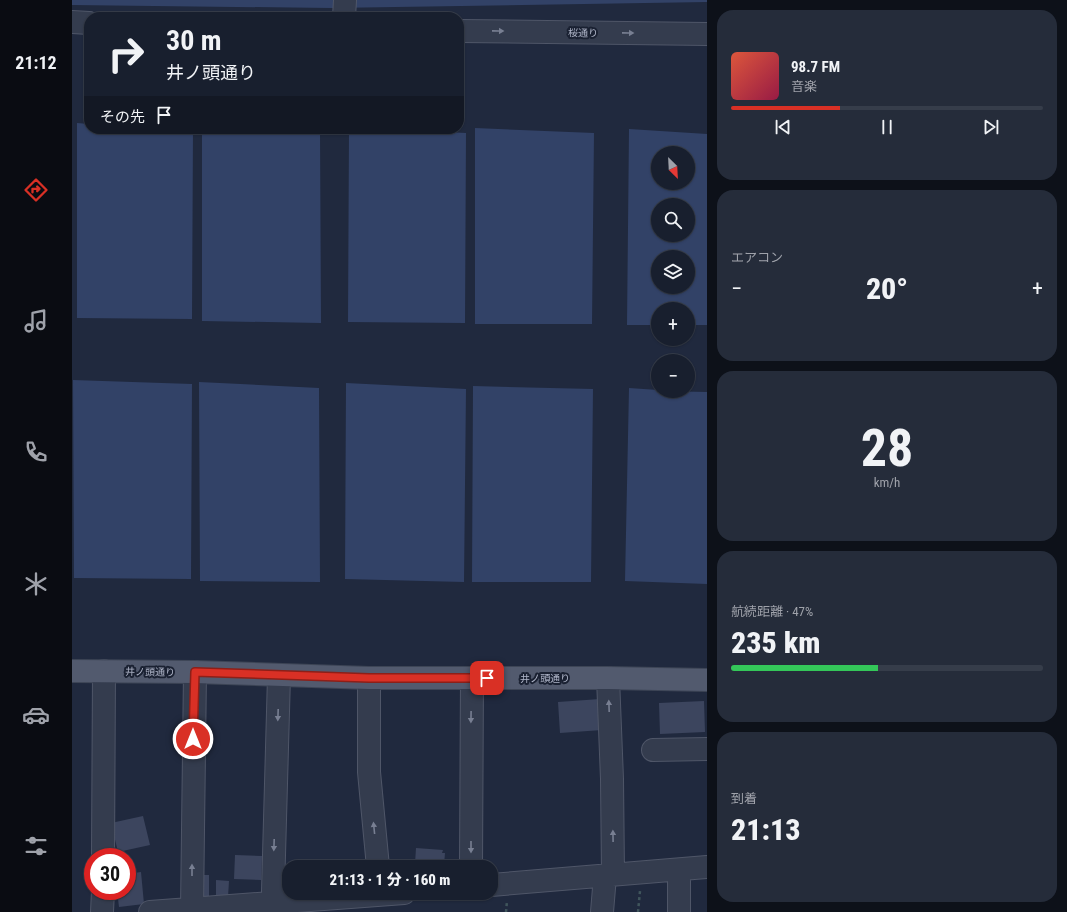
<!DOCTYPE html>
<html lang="ja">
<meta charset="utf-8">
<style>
body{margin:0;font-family:"Roboto Condensed","Noto Sans JP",sans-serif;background:#252c3a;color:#f1f3f6;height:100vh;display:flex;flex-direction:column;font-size:15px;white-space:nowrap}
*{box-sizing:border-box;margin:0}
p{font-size:13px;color:#9fa2aa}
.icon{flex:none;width:22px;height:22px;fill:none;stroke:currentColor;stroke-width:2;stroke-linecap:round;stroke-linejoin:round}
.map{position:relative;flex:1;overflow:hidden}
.sheet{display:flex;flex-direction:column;gap:10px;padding:10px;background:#0d1119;width:360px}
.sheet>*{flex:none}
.hud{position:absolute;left:12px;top:12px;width:380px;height:122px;border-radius:16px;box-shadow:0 1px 3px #0004,0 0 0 1px #363d4a;background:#181f2e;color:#f1f3f6;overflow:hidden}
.needle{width:26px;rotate:156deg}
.controls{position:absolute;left:579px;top:146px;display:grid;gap:8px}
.controls a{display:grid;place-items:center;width:44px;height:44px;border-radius:50%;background:#181f2e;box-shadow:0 1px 3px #0004,0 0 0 1px #363d4a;font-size:20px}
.speed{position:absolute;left:12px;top:848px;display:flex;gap:8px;font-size:20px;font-weight:700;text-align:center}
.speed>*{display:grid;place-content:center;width:52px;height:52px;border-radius:50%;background:#181f2e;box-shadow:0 1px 3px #0004,0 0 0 1px #363d4a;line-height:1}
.speed .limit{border:6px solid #d22;background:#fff;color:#111}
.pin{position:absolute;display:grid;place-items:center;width:34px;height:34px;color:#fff;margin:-17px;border-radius:8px;box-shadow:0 2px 6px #0006}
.me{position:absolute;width:44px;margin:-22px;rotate:0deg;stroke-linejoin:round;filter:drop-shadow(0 0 3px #0008)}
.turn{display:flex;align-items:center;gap:14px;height:84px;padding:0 16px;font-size:18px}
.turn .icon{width:52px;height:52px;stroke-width:2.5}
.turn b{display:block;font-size:28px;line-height:34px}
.then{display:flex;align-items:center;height:38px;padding:0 16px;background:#0003;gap:8px;font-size:15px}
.big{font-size:30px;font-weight:800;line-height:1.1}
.sheet .widget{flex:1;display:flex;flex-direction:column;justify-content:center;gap:6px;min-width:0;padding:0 14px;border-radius:16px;background:#252c3a}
.sheet .dial{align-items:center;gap:0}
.dial b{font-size:52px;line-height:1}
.song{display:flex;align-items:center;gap:12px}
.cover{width:48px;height:48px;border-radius:6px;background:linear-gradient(135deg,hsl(10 70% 55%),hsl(340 70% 35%))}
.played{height:4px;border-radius:2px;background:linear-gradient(90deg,#d93025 35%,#363d4a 35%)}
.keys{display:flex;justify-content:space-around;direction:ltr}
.heat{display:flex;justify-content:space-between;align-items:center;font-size:22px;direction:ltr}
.charge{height:6px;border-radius:3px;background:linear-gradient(90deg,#34c759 47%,#363d4a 0)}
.trip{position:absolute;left:210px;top:860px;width:216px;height:40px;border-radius:16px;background:#181f2e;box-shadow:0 1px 3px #0004,0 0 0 1px #363d4a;font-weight:800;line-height:40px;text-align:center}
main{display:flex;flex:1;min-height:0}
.menu{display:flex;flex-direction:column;width:72px;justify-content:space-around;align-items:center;background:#0a0c12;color:#9fa2aa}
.menu .icon{width:28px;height:28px}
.menu .selected{color:#d93025}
.menu b{font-size:18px;color:#f1f3f6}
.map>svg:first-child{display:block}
</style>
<main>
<nav class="menu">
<b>21:12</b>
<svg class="icon selected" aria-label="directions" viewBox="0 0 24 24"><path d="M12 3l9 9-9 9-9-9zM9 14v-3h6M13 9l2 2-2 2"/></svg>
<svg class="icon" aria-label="music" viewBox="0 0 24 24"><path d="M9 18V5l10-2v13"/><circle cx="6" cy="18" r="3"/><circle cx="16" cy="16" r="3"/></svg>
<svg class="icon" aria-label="phone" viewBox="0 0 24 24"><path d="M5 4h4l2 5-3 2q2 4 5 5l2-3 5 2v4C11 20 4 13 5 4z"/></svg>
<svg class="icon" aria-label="climate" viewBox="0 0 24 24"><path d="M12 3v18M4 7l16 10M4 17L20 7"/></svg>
<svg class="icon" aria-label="car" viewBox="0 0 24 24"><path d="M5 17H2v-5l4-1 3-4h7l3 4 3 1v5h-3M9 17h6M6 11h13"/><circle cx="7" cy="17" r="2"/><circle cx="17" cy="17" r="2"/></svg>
<svg class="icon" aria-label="filters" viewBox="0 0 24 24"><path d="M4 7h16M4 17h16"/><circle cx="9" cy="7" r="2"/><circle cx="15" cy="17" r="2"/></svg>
</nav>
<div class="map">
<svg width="635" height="912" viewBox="0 0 635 912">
<rect width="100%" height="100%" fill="#20293e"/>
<!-- water -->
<path fill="#324267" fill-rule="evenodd" d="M 0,0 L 635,0 L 635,2 L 259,8 L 0,5 Z
M 5,123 L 17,124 L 17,129 L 121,129 L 120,319 L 5,318 Z
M 403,128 L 522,133 L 520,324 L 403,324 Z
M 130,129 L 248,129 L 249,323 L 130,321 Z
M 277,129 L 313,129 L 394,133 L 393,323 L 276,322 Z
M 557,129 L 635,134 L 635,325 L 616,325 L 616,309 L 586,309 L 586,325 L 555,325 ZM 586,153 L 616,153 L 616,183 L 586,183 ZM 586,205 L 616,205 L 616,235 L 586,235 ZM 586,257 L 616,257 L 616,287 L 586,287 Z
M 1,380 L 120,384 L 119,579 L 2,578 Z
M 127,382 L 247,388 L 248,582 L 128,581 Z
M 274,383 L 394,389 L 392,582 L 273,579 Z
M 401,386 L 521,389 L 519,582 L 400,582 Z
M 557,388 L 586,390 L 586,391 L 635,392 L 635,584 L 553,581 Z"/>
<!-- building -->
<path fill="#3c455e" d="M 528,699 L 530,730 L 488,733 L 486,702 Z
M 632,701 L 633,732 L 588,734 L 587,703 Z
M 71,816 L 78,845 L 46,852 L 39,823 Z
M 344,848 L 371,850 L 370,853 L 373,853 L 372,865 L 368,865 L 368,867 L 346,867 L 346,864 L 343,864 Z
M 163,855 L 190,856 L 189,880 L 162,879 Z
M 249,862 L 249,867 L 232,867 L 232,864 Z
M 277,863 L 291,863 L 291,867 L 277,867 Z
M 69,872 L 72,904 L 47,907 L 45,891 L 55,891 L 55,874 Z
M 126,875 L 137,875 L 137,898 L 126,898 Z
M 212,879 L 217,879 L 217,893 L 213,893 Z
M 144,880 L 157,881 L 156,897 L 144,896 Z"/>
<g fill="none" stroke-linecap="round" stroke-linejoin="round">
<!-- minor casing -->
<g stroke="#4f5668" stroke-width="24">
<path id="minor" d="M 272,17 L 273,0
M 0,22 L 17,23
M 387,31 L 635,34
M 297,678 L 297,772 L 306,867
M 536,678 L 540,779 L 541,875
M 581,750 L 635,749
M 31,857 L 32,671
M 399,867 L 400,678
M 419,885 L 635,867
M 120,909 L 123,672
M 30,912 L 31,891
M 78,912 L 332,893
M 206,912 L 201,891 L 207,676
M 530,912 L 533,876
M 607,912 L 607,870"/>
</g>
<!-- major casing -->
<g stroke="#3d4556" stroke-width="24">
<path id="major" d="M 0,671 L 123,672 L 297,678 L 536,678 L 635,680"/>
</g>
<!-- path -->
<path stroke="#40555c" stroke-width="2.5" stroke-dasharray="3 3" stroke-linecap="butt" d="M 434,912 L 435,901
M 566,912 L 568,891"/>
<!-- minor -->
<use href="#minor" stroke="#343c4e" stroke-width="22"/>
<!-- major -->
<use href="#major" stroke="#525a6e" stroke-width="22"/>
</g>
<!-- one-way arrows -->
<defs><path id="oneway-solid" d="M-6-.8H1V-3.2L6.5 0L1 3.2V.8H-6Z"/></defs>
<g fill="#787f92">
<use href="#oneway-solid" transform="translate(426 31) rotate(1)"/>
<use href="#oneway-solid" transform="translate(556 33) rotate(1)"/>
<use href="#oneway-solid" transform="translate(537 706) rotate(-92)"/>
<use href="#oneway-solid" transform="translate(206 715) rotate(92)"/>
<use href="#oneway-solid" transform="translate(399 717) rotate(91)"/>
<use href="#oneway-solid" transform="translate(302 828) rotate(-96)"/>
<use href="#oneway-solid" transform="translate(541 836) rotate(-91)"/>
<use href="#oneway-solid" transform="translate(202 845) rotate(92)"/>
<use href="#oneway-solid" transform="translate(399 847) rotate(90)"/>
<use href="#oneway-solid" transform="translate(120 870) rotate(-90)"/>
</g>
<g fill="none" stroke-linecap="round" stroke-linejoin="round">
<!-- route casing -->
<g stroke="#8d1f18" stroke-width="10">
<path id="route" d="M 121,739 L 123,672 L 297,678 L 415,678"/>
</g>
<!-- route -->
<use href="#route" stroke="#d93025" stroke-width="7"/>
</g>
<g text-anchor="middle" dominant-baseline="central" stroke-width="4" stroke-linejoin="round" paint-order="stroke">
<!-- street labels -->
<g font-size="10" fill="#b0b6c9" stroke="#1a2132">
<text transform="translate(511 33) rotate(1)">桜通り</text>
<text transform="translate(78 672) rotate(1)">井ノ頭通り</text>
<text x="473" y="678">井ノ頭通り</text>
</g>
</g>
</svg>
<div class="controls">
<a><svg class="needle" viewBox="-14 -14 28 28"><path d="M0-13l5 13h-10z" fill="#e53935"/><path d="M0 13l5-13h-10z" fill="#9fa2aa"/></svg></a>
<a><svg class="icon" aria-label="search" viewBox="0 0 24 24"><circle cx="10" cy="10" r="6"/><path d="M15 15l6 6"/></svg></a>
<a><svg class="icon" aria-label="layers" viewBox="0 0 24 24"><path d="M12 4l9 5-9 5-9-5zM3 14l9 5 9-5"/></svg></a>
<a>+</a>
<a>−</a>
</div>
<div class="speed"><div class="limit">30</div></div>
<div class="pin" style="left:415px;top:678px;background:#d93025"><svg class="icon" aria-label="arrive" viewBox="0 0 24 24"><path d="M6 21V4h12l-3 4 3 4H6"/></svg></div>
<svg class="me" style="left:121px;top:739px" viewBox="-20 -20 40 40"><circle r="17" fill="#d93025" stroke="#fff" stroke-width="3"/><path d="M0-11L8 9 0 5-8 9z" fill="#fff"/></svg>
<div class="trip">21:13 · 1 分 · 160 m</div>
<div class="hud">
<div class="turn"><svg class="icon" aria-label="right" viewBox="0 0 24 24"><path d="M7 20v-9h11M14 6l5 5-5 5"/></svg><div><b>30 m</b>井ノ頭通り</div></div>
<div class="then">その先<svg class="icon" aria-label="arrive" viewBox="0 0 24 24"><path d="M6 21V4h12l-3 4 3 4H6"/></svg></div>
</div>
</div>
<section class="sheet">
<div class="widget">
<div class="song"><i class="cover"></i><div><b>98.7 FM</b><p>音楽</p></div></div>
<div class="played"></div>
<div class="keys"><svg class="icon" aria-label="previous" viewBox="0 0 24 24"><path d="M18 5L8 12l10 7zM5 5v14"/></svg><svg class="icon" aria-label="pause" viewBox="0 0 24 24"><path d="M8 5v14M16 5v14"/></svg><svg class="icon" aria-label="next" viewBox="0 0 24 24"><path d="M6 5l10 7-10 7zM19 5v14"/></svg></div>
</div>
<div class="widget"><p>エアコン</p>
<div class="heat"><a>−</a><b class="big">20°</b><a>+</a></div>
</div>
<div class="widget dial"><b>28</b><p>km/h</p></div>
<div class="widget"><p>航続距離 · 47%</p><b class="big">235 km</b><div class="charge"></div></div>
<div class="widget"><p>到着</p><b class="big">21:13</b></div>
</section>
</main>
